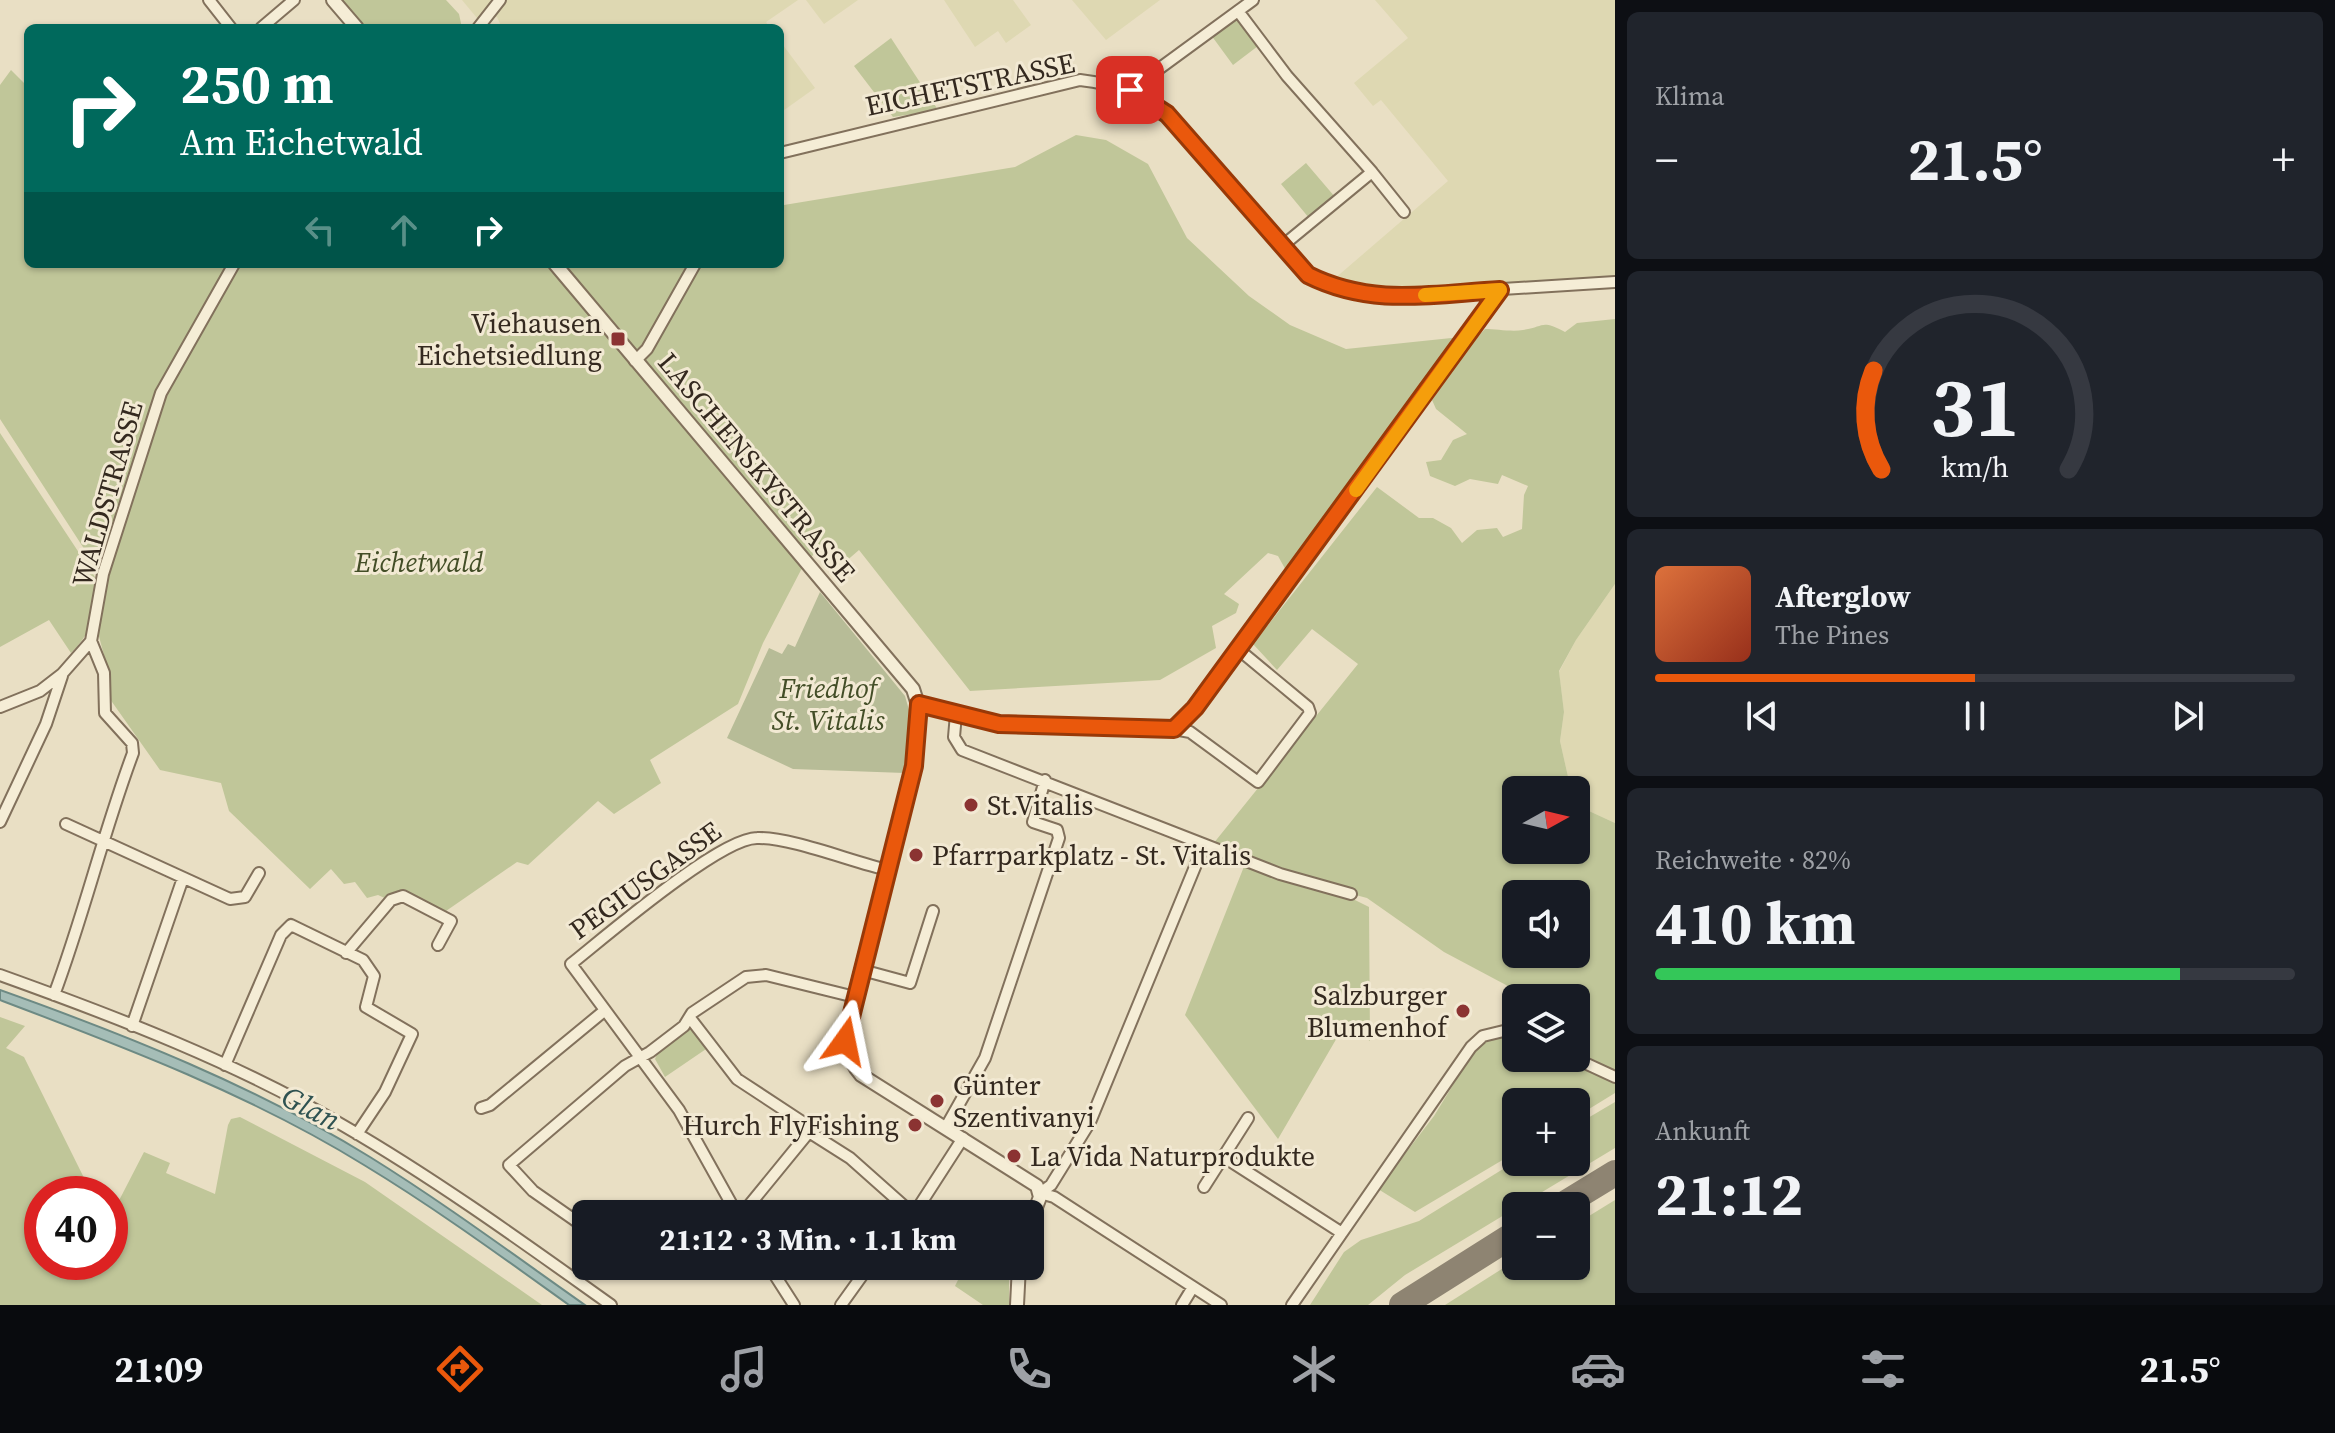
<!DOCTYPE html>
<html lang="de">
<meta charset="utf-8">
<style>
body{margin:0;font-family:"Source Serif 4",serif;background:#20242c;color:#f1f3f6;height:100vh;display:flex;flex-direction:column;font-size:30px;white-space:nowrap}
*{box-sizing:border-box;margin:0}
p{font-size:26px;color:#9ea1a6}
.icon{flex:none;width:44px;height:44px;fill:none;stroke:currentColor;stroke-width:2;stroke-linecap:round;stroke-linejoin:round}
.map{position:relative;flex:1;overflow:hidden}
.side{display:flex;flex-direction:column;gap:12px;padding:12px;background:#0d0f14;width:720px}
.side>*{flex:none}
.banner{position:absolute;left:24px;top:24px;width:760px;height:244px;border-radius:12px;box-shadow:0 2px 6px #0004;background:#00695c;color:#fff;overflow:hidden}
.needle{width:52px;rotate:82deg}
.fabs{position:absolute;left:1502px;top:776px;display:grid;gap:16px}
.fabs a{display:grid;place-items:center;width:88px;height:88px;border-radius:12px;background:#171b24;box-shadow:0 2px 6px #0004;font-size:40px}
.speed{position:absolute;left:24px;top:1176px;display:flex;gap:16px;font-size:40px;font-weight:700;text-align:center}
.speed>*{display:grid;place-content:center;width:104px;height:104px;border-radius:50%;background:#171b24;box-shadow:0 2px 6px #0004;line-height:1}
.speed .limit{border:12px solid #d22;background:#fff;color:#111}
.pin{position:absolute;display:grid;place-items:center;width:68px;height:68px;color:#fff;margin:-34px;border-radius:16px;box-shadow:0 4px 12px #0006}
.me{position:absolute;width:88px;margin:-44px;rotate:12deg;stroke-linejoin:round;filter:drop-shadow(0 0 6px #0008)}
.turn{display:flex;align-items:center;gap:28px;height:168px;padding:0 24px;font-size:36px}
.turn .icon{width:104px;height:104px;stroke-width:2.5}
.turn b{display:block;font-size:56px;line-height:68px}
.lanes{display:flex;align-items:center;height:76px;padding:0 24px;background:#0003;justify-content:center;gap:40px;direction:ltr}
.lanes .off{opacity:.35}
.big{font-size:60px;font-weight:700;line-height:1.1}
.side .card{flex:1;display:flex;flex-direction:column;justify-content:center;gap:12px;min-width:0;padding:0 28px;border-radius:12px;background:#20242c}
.side .dial{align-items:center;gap:0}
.dial svg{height:208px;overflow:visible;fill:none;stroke:#363941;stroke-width:7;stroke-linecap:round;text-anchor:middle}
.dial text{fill:#f1f3f6;stroke:none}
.song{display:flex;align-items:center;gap:24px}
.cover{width:96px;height:96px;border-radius:12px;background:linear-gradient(135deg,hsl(20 70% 55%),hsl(10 70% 35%))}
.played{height:8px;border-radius:4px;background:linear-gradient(90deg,#ea580c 50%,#363941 50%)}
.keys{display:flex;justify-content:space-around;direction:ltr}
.heat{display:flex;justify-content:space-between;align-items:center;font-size:44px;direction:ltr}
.charge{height:12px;border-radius:6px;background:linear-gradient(90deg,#34c759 82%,#363941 0)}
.trip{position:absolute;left:572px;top:1200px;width:472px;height:80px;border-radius:12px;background:#171b24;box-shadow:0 2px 6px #0004;font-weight:700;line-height:80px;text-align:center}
.tab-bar{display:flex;height:128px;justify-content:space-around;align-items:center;background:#090b0e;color:#9ea1a6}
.tab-bar .icon{width:56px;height:56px}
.tab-bar .active{color:#ea580c}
.tab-bar b{font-size:36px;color:#f1f3f6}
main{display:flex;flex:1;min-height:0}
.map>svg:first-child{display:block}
</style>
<main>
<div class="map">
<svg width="1615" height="1305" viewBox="0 0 1615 1305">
<rect width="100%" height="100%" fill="#e9dfc4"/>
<!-- farmland -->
<path fill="#ded8b2" d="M 462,0 L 798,0 L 766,22 L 770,28 L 502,28 L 497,17 L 477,18 Z
M 806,0 L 858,0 L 824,24 Z
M 944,0 L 1013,0 L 1031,25 L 1006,43 L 998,31 L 975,47 Z
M 1072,0 L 1160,0 L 1106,40 Z
M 1375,0 L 1615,0 L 1615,278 L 1376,292 L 1353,288 L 1333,280 L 1448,181 L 1381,100 L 1373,106 L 1354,83 L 1408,38 Z
M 780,41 L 815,88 L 780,113 Z
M 1615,584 L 1615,823 L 1576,805 L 1576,790 L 1571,790 L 1560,741 L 1564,712 L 1559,672 L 1576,640 Z"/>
<!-- green -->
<path fill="#c0c699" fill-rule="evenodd" d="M 342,0 L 446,0 L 459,14 L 462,28 L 358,28 L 363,24 Z
M 1234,20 L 1243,24 L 1258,46 L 1233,65 L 1211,35 Z
M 891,38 L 938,110 L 893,117 L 854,66 Z
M 11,70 L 28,87 L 28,264 L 780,264 L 780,210 L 784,205 L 1015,167 L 1076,135 L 1106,140 L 1148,164 L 1187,238 L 1249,296 L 1290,325 L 1346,349 L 1461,337 L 1288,574 L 1278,556 L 1268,553 L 1224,594 L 1239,604 L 1236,613 L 1212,626 L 1216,648 L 1160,680 L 970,691 L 859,550 L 844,563 L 825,540 L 801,570 L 763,643 L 738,704 L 650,760 L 661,783 L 614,814 L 598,801 L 528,865 L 517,862 L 446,911 L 400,891 L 389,900 L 378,895 L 367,898 L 355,882 L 344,884 L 331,869 L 310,889 L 229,811 L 221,783 L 160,770 L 105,692 L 105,659 L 97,629 L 108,572 L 92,561 L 0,419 L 0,85 Z
M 1306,163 L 1335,197 L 1309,218 L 1281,184 Z
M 1615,319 L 1615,584 L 1576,640 L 1559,671 L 1564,712 L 1560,741 L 1571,790 L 1516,790 L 1516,850 L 1576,850 L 1576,805 L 1615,823 L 1615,1093 L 1576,1117 L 1576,1102 L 1516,1102 L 1516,1152 L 1415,1212 L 1378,1189 L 1434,1116 L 1478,1044 L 1486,1039 L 1516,1032 L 1516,1058 L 1576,1058 L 1576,998 L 1524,998 L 1506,985 L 1444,952 L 1367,898 L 1314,884 L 1213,844 L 1358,664 L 1312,629 L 1277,670 L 1253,644 L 1377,487 L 1419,518 L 1433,518 L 1451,528 L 1462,543 L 1477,530 L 1497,528 L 1503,537 L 1522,529 L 1524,495 L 1528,486 L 1502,475 L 1498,484 L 1470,479 L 1455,486 L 1430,476 L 1426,462 L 1441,460 L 1453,440 L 1467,434 L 1436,409 L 1432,400 L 1466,349 L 1485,329 C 1496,329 1512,332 1523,330 C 1545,327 1540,319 1565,332 L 1577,323 ZM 1516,894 L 1576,894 L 1576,954 L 1516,954 Z
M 0,433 L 95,577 C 101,607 93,631 71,653 L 49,620 L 0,647 Z
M 1245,864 L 1347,896 L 1369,907 L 1370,1041 L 1345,1024 L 1278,1139 L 1185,1015 Z
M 0,1017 L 25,1026 L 6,1048 L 24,1057 L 92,1194 L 42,1194 L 42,1262 L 110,1262 L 110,1218 L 144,1152 L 170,1163 L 166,1173 L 215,1194 L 228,1125 L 231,1119 L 240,1117 L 365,1182 L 542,1305 L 0,1305 Z
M 692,1028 L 709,1047 L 665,1077 L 655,1059 L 658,1052 Z
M 1615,1102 L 1615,1148 L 1405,1275 L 1368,1305 L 1310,1305 L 1344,1252 L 1361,1240 L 1419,1221 L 1516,1161 L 1576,1162 L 1576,1125 Z
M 1615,1200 L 1615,1305 L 1445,1305 L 1516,1260 L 1516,1266 L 1576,1266 L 1576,1224 Z
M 965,1266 L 1009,1266 L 1009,1305 L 983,1305 L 955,1286 Z"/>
<!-- cemetery -->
<path fill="#b7bc97" d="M 820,592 L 905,696 L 911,717 L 905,773 L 793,769 L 727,738 L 769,648 L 782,654 L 788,644 L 795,647 Z"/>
<!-- water -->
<path fill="#a5bdb7" stroke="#6d8a84" stroke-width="2" d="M 0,990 C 126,1035 255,1086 370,1157 C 444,1203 514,1255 585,1305 L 569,1305 C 502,1257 435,1208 364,1165 C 251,1095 124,1047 0,1000 Z"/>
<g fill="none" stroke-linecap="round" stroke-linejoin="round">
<!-- taxiway -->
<path stroke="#8e8472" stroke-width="26" d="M 1561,1206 L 1615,1173
M 1402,1305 L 1516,1233"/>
<!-- minor casing -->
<g stroke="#82715c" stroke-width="14">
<path id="minor" d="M 209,0 L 231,28
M 1238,11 L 1287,76 L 1372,172 L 1281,247
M 261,28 L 294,0
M 478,28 L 500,0
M 1130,90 L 1253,0
M 780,153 L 1080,80 C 1114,84 1139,91 1167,114 L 1299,265 C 1320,287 1348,292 1377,297 L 1615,282
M 1372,172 L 1404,212
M 635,361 L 647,349 L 695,264
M 919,704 L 999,724 L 1174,729 L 1195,708 L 1500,290
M 0,707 L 40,691 L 62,674 L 91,641 L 103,574 L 161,393 L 234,264
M 956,714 L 954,737 L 962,750 L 1280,874 L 1351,894
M 1174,729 L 1190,732 L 1258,782 L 1310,713 L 1308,707 L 1238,649
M 0,822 L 46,724 L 62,676
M 66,824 L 230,899 L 245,897 L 259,873
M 346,953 L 391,900 L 403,896 L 451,921 L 438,945
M 862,970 L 910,983 L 933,911
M 0,975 C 117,1017 237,1063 344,1126 C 437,1180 524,1243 611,1305
M 54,995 C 84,915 103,833 133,753 L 132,743 L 105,713 L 104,673 L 91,641
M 690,1018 L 737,1079 L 807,1125 L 809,1132 L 850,1158 L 913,1214
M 132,1026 L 183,878
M 1574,1058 L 1615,1077
M 225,1065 L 281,935 L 291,925 L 363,960 L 374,976 L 366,1007 L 412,1034 L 385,1092 L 357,1134
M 481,1108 L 490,1105 L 604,1011
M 946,1127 L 985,1058 L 1059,838 L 1057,830 L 1033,822 L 1045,780
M 1224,1157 L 1342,1233
M 1204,1187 L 1248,1118
M 1040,1193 L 1051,1185 L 1090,1122 L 1204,845
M 1040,1193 L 1054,1197 L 1221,1305
M 737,1214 L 679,1110 L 571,964 C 605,937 720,838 757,838 C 791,837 852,862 888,870
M 742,1214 L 809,1132
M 914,1214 L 963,1138
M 586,1228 L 533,1191 L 509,1165 L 625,1066 L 650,1052 L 684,1026 L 692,1013 L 746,977 L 766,975 L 855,997
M 769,1266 L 794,1305
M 841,1305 L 869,1266
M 1182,1305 L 1193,1287
M 1292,1305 L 1471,1047 L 1483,1036 L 1516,1028"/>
</g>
<!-- tertiary casing -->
<g stroke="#82715c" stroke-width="16">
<path id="tertiary" d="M 333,0 L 357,28
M 555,264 L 913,689 L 920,711 L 914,766 L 849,1018 C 844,1041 846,1057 861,1075 L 1037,1186 L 1040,1197 L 1030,1223
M 1017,1305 L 1019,1266"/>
</g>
<!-- minor -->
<use href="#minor" stroke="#f5edd6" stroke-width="10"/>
<!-- tertiary -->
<use href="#tertiary" stroke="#f5edd6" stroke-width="12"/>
</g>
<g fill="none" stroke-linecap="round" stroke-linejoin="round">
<!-- route casing -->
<g stroke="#983908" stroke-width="20">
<path id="route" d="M 845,1041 L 914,766 L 919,704 L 999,724 L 1174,729 L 1195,708 L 1500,290 C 1431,294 1372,307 1308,275 L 1167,114 L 1130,90"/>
</g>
<!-- route -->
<use href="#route" stroke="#ea580c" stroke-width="14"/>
<!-- slow -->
<path stroke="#f59e0b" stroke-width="14" d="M 1356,490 L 1500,290 L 1425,295"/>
</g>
<!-- markers -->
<g fill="#8b3332" stroke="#f2e9d3" stroke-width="3">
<rect x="610" y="331" width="16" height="16" rx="4"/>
<circle cx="971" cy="805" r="8"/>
<circle cx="916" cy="855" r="8"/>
<circle cx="1463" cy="1011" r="8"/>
<circle cx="937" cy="1101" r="8"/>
<circle cx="915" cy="1125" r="8"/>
<circle cx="1014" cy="1156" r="8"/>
</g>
<g text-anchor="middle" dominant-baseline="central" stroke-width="6" stroke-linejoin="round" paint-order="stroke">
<!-- street labels -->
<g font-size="28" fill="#34291f" stroke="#f2e9d3">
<text transform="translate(970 84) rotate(-12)">EICHETSTRASSE</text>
<text transform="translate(757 467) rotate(50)">LASCHENSKYSTRASSE</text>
<text transform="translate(107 494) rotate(-74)">WALDSTRASSE</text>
<text transform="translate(645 880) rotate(-36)">PEGIUSGASSE</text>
</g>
<!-- poi labels -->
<g font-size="28" fill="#34291f" stroke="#f2e9d3" text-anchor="start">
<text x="602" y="323" text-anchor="end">Viehausen<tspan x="602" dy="32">Eichetsiedlung</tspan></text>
<text x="987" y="805">St.Vitalis</text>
<text x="932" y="855">Pfarrparkplatz - St. Vitalis</text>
<text x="1447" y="995" text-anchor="end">Salzburger<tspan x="1447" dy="32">Blumenhof</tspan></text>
<text x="953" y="1085">Günter<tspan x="953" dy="32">Szentivanyi</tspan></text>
<text x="899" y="1125" text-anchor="end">Hurch FlyFishing</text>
<text x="1030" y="1156">La Vida Naturprodukte</text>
</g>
<!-- park labels -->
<g font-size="28" font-style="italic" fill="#434e27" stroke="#f2e9d3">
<text x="419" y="562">Eichetwald</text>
<text x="828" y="688">Friedhof<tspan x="828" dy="32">St. Vitalis</tspan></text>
</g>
<!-- water labels -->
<g font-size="30" font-style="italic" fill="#2f5251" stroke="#f2e9d3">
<text transform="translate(311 1108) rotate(27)">Glan</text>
</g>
</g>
</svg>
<div class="fabs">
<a><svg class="needle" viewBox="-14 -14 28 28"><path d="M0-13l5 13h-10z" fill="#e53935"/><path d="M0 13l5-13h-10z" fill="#9ea1a6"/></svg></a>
<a><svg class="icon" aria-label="sound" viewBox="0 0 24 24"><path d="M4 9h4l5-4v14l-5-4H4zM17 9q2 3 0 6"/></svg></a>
<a><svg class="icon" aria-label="layers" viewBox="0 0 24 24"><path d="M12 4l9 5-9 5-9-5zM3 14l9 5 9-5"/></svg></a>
<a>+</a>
<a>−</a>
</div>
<div class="speed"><div class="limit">40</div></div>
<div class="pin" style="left:1130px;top:90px;background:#d93025"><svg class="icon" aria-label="arrive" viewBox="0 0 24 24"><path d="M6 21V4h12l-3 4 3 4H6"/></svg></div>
<svg class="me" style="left:845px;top:1041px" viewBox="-20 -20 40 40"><path d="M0-17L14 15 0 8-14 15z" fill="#ea580c" stroke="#fff" stroke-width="4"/></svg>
<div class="trip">21:12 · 3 Min. · 1.1 km</div>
<div class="banner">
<div class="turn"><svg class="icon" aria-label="right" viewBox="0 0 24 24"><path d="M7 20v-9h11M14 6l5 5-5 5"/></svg><div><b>250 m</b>Am Eichetwald</div></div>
<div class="lanes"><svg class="icon off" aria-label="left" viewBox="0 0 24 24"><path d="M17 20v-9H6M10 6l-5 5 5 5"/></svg><svg class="icon off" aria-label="ahead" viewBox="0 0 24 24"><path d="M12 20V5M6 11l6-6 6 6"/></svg><svg class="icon" aria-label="right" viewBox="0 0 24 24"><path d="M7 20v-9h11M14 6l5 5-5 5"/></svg></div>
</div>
</div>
<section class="side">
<div class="card"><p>Klima</p>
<div class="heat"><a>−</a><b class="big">21.5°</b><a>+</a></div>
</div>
<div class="card dial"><svg viewBox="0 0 100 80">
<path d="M14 69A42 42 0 1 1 86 69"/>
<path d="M14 69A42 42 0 0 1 11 31" stroke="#ea580c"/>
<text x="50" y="56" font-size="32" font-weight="700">31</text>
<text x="50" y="72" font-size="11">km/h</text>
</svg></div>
<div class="card">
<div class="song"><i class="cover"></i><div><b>Afterglow</b><p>The Pines</p></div></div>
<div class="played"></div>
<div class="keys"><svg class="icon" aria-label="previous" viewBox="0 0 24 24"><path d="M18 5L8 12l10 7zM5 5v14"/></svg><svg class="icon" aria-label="pause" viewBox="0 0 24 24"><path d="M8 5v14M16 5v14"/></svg><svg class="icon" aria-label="next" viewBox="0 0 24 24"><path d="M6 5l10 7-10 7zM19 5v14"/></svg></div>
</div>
<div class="card"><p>Reichweite · 82%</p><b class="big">410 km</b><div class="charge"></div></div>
<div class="card"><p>Ankunft</p><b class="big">21:12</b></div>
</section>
</main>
<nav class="tab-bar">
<b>21:09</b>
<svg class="icon active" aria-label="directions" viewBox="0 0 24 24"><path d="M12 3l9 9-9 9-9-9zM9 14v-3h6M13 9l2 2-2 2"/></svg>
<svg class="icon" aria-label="music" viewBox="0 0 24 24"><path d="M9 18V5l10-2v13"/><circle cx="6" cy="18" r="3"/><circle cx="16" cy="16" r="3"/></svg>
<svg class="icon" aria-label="phone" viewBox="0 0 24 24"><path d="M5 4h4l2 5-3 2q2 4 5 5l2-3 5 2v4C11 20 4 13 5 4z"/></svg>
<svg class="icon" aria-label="climate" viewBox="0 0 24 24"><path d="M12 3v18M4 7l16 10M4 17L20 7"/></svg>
<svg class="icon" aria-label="car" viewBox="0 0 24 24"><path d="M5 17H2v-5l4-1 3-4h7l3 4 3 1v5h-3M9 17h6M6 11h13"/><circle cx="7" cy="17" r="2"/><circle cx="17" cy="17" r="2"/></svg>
<svg class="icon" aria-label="filters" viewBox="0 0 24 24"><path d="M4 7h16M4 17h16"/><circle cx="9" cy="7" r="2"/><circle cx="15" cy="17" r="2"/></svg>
<b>21.5°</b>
</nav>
